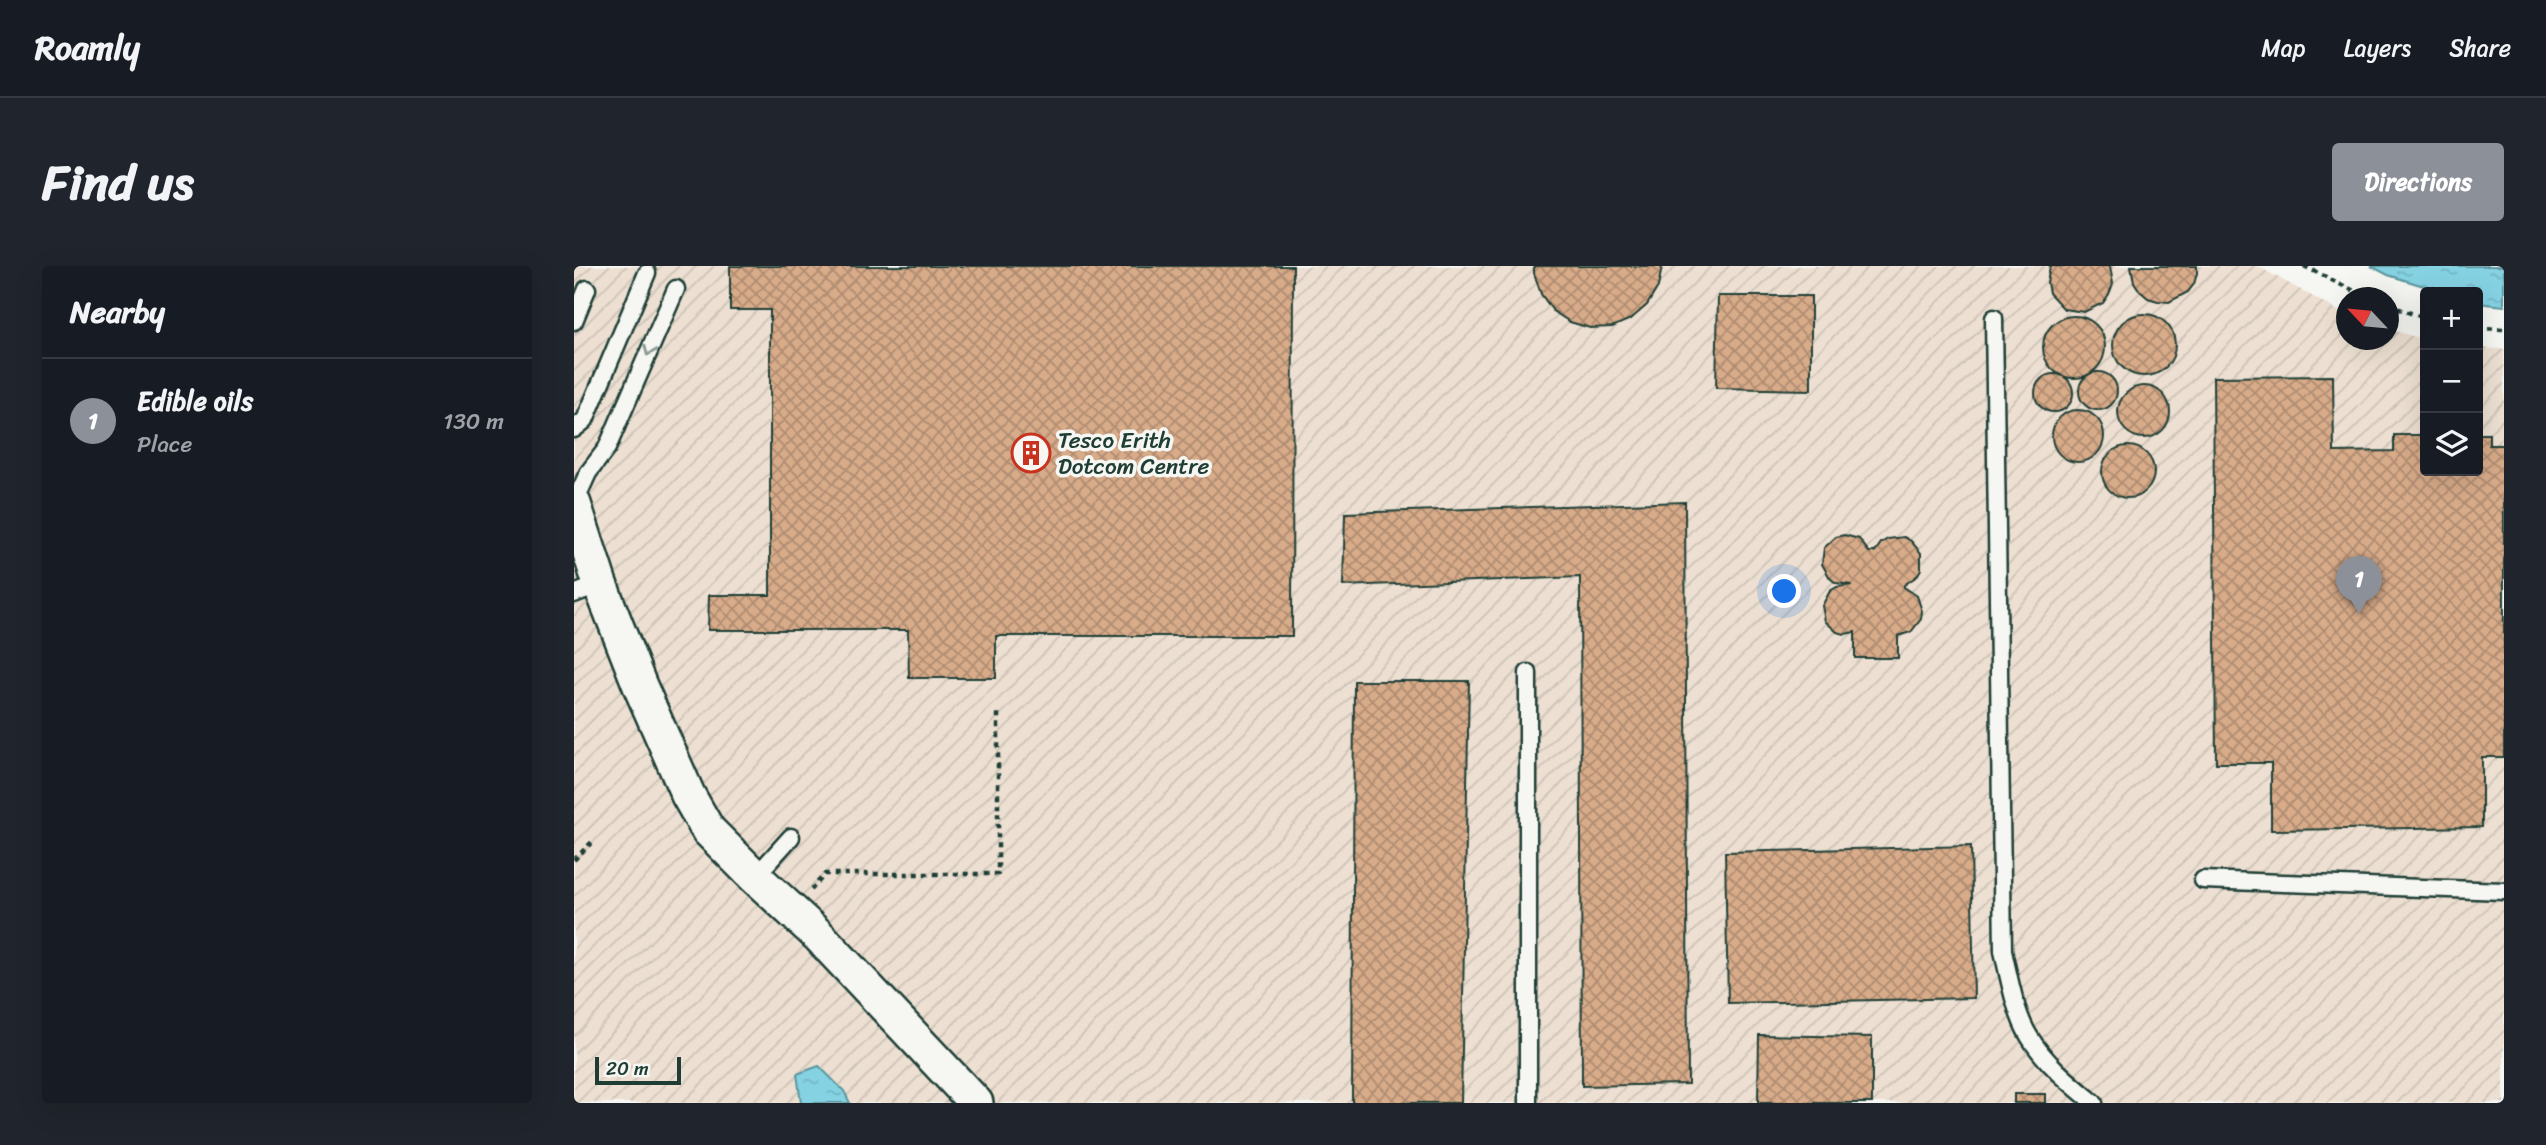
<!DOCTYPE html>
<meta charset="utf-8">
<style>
:root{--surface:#171b24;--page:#20242c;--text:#f1f3f6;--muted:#9ea1a6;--line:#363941;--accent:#8c9099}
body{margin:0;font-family:Sriracha,sans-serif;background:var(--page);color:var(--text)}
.controls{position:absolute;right:21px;top:21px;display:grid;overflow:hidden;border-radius:7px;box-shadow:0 7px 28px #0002}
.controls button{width:63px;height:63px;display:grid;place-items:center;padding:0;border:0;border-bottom:2px solid var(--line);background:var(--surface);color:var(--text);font:35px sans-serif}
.compass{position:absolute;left:1762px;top:21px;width:63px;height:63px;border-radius:50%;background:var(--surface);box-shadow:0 7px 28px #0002;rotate:296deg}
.scale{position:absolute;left:21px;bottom:18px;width:86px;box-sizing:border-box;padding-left:7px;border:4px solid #1f3d34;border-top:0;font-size:19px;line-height:24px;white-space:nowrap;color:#1f3d34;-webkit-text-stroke:5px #f6f6f2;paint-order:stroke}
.you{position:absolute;left:1211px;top:326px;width:24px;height:24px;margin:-18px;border:5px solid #fff;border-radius:50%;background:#1a73e8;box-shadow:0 0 0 10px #1a73e833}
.badge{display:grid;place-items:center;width:46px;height:46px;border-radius:50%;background:var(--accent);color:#fff;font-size:23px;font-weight:700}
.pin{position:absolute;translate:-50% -58px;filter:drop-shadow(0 2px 4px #0008)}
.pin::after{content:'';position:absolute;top:37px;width:24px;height:21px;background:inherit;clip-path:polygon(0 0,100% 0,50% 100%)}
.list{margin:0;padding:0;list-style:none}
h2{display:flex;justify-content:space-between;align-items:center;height:91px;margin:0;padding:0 28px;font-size:30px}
h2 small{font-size:23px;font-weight:400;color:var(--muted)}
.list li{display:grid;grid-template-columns:46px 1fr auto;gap:21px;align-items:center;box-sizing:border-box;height:126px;padding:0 28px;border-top:2px solid var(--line)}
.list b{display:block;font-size:26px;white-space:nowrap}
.list p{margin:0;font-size:23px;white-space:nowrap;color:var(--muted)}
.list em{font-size:23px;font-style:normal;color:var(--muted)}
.icon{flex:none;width:38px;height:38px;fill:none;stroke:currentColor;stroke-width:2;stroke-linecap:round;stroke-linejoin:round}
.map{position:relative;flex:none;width:1930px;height:837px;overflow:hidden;border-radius:7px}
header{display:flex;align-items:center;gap:42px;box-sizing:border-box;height:98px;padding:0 35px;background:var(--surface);border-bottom:2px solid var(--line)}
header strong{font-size:33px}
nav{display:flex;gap:38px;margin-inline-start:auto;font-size:24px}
.intro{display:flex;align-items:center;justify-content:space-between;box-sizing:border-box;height:168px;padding:0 42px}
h1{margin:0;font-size:49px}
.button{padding:18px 32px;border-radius:7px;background:var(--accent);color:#fff;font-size:24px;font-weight:700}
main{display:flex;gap:42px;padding:0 42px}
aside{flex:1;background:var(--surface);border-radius:7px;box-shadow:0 7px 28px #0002}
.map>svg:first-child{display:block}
.industrial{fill:url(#industrial-furrows)}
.water{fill:url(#water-ripples);stroke:#5c969d;stroke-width:2}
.building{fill:url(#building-cross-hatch);stroke:#1f3d34;stroke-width:2}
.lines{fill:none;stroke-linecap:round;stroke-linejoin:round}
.service-casing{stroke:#1f3d34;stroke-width:21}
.minor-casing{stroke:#1f3d34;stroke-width:38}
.path{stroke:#1f3d34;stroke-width:4.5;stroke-dasharray:5 5;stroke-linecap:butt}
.service{stroke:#f6f6f2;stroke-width:16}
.minor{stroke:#f6f6f2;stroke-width:33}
.oneway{stroke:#8a9a93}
.labels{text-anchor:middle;stroke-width:7;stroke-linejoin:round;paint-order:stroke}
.poi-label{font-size:23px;fill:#1f3d34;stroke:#f6f6f2;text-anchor:start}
</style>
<header>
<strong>Roamly</strong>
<nav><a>Map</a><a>Layers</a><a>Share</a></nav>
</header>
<div class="intro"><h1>Find us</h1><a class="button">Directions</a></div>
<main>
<aside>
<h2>Nearby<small></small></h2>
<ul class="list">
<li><span class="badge">1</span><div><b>Edible oils</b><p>Place</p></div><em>130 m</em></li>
</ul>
</aside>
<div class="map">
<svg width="1930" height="837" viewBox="0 0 1930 837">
<defs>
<pattern id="industrial-furrows" width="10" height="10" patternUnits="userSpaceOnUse" patternTransform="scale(1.75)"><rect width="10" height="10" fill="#ede0d2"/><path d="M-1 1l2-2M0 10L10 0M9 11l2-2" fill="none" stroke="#cbc1b5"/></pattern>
<pattern id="water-ripples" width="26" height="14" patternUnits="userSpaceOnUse" patternTransform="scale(1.75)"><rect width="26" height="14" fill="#85d2e3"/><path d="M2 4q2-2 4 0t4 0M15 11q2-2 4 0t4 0" fill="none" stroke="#72b5c3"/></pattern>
<pattern id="building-cross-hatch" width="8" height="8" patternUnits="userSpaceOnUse" patternTransform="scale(1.75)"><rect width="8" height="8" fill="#d8ab89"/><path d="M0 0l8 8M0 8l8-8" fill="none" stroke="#af8c71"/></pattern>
</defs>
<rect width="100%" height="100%" fill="#f6f6f2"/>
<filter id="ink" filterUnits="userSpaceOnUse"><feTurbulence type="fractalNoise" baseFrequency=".0143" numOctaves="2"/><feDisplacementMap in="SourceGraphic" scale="14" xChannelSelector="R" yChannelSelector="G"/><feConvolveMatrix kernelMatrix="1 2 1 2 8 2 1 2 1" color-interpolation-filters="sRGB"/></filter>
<g filter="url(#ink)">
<path class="industrial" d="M0,0H1683L1772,49V74H1814L1815,63L1851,74V205H1904V82L1930,83V837H0Z"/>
<path class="water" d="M1797,0H1930V40L1904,37V26H1869L1814,9Z
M245,800L270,825L276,837H227L223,808Z"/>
<path class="building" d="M156,0H719L718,370H422V412H335L334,364H134L135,329H196V44H156Z
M960,0H1088V1L1084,21L1073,39L1057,53L1038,61L1016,62L996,56L979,45L967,28L960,7Z
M1476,0H1536L1539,18L1535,28L1529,37L1510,46L1490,43L1475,27L1473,17Z
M1557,0H1623V7L1620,18L1614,26L1595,36L1584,35L1574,32L1566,25L1560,16Z
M1144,30H1237V124L1142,122Z
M1539 79a31 31 0 1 1 62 0a31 31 0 1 1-62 0Z
M1469 81a31 31 0 1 1 62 0a31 31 0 1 1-62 0Z
M1505 125a19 19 0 1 1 38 0a19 19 0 1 1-38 0Z
M1461 127a19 19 0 1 1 38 0a19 19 0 1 1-38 0Z
M1759,110L1760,186L1820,185V169H1851V205H1904V168H1915V179H1930V491H1908V561L1697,564V497H1642L1639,111Z
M1544 146a26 26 0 1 1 52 0a26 26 0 1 1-52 0Z
M1478 170a26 26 0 1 1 52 0a26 26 0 1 1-52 0Z
M1528 206a26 26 0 1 1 52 0a26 26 0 1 1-52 0Z
M1111,236L1114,818L1008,820L1006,311L769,320L771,247Z
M1270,269L1285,273L1295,286H1301L1307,277L1314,273L1330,271L1337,275L1347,287V303L1343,310L1330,319V321L1343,330L1348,345L1347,353L1337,366L1324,370V392H1281V366L1271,368L1263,366L1251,355L1248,340L1256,325L1263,321L1278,319L1262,317L1256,312L1248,298L1250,282L1262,271Z
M780,415H895L887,837H778Z
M1397,580L1400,732L1154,737L1151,586Z
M1185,769L1298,771V837H1184Z
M1440,828H1472V837H1440Z"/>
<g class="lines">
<defs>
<path id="service" d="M1420,52L1429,685C1435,711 1441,747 1455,770C1471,797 1496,817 1520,837
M0,55L13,23
M0,163L11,154L73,7
M0,238L14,207L33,182L102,23
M0,328L26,318
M954,407V837
M181,611L217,571
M1629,614L1930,625"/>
<path id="minor" d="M0,238L26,318L66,420L114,529L134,564L181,611L244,669L402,837"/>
</defs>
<use href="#service" class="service-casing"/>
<use href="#minor" class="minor-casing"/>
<path class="path" d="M1730,0L1794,32
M1814,39L1851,52
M1904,62L1930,63
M0,594L21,573
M237,624L251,608H424V443"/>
<use href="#service" class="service"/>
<use href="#minor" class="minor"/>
</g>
<defs><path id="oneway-chevron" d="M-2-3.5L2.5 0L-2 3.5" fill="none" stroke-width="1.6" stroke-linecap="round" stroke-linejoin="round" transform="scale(1.75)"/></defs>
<use class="oneway" href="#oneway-chevron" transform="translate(75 85) rotate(113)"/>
</g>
<defs>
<symbol id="building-ring" viewBox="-11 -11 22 22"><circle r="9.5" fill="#f6f6f2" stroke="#c8321e" stroke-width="1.5"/><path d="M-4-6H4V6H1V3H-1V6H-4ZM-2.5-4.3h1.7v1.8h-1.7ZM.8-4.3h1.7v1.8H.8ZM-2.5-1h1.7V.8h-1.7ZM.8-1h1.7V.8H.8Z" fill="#c8321e"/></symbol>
</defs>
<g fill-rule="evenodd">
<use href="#building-ring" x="435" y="165" width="44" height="44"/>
</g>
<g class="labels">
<g class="poi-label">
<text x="484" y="182">Tesco Erith<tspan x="484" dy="26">Dotcom Centre</tspan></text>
</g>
</g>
</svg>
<div class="controls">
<button>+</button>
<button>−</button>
<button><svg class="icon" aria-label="layers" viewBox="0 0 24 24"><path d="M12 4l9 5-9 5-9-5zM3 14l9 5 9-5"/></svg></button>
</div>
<svg class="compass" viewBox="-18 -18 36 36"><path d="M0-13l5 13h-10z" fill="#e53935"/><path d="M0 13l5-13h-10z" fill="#9ea1a6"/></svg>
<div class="scale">20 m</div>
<div class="you"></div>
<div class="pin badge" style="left:1785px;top:348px">1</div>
</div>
</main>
